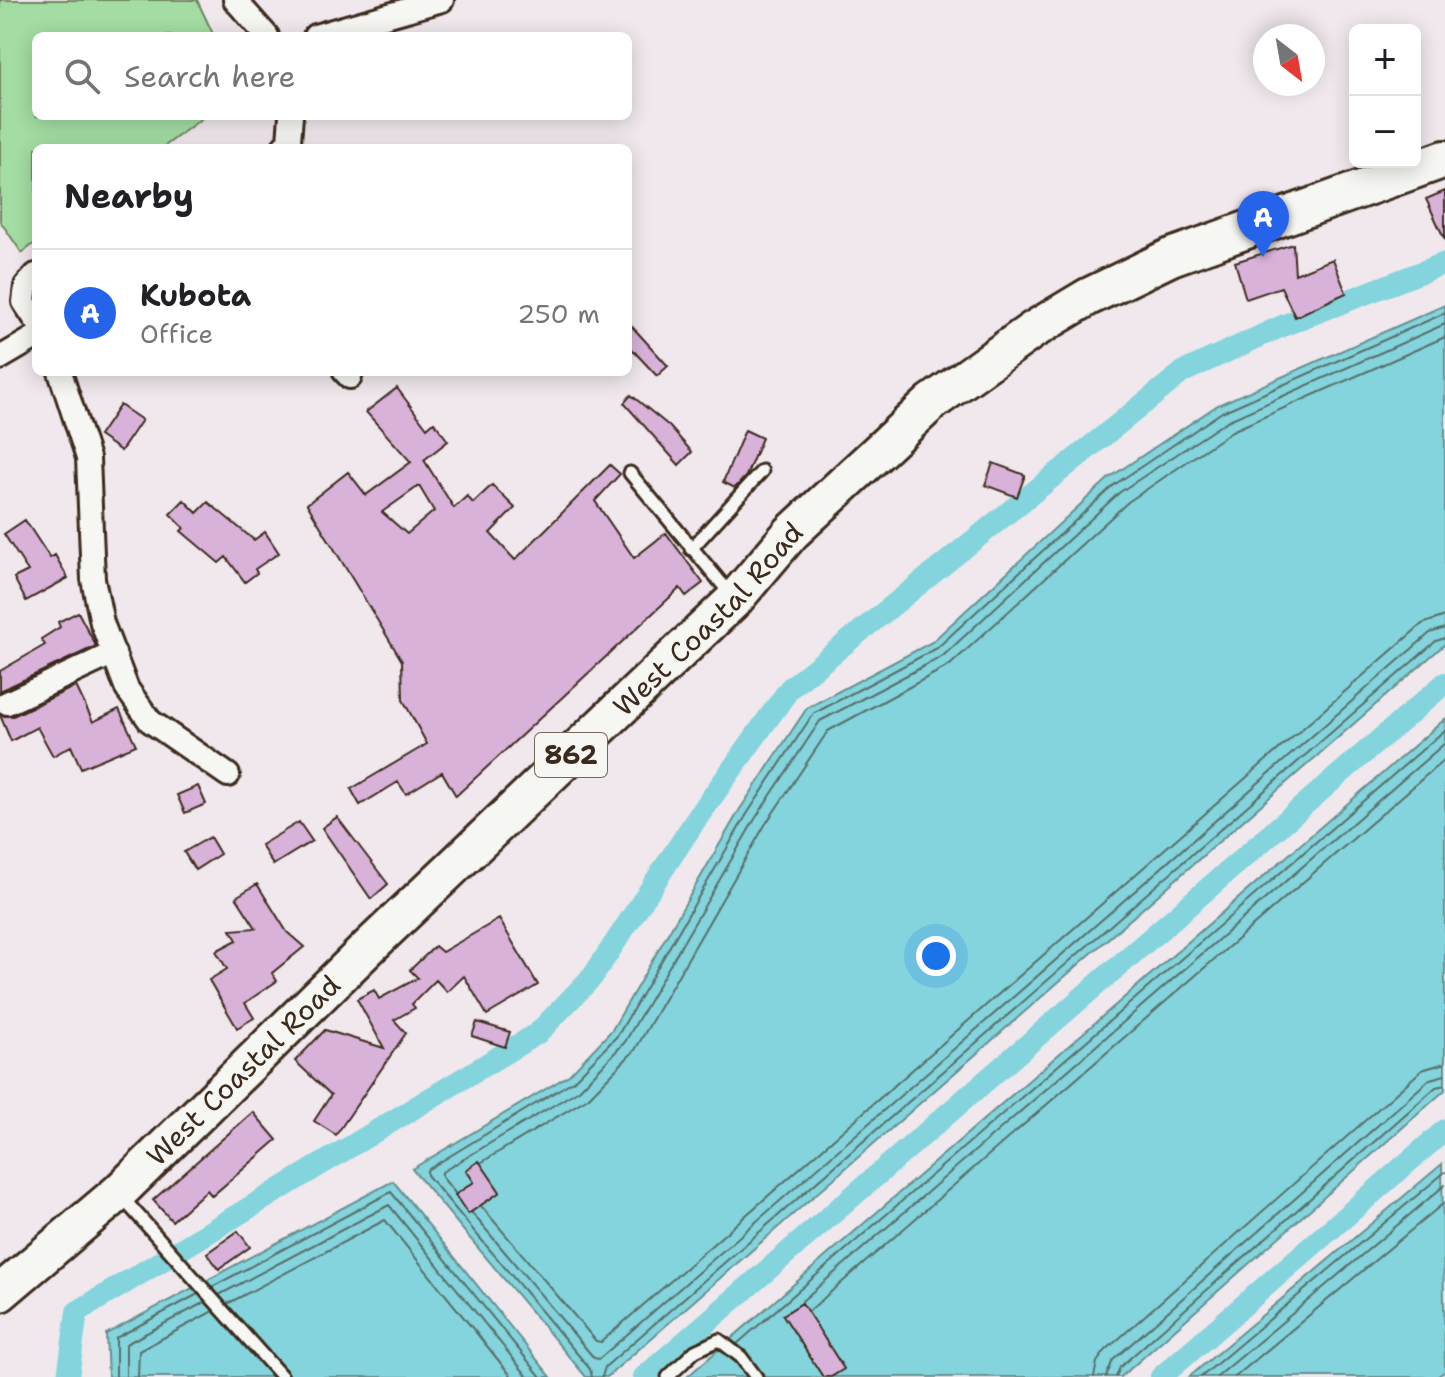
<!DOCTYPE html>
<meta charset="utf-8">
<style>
:root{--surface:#fff;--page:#f6f6f6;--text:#202124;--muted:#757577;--line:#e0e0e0;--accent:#2563eb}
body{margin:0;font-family:"Shantell Sans",sans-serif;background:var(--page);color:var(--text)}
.controls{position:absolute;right:24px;top:24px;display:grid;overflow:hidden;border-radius:12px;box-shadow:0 4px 20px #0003}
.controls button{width:72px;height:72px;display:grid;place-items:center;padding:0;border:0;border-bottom:2px solid var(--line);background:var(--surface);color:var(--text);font:40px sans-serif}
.compass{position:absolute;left:1253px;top:24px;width:72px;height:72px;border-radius:50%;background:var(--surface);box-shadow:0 4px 20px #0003;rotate:149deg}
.you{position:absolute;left:936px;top:956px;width:28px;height:28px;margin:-20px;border:6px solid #fff;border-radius:50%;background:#1a73e8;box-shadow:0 0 0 12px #1a73e833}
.badge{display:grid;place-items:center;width:52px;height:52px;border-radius:50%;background:var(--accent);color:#fff;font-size:26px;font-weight:700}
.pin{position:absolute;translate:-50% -66px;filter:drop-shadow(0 2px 4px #0008)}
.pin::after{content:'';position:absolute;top:42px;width:28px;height:24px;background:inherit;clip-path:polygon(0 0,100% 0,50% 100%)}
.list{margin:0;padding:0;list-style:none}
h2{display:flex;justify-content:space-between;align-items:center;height:104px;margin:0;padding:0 32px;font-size:34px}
h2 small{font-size:26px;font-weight:400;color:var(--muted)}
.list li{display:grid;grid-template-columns:52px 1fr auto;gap:24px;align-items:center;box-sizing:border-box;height:128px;padding:0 32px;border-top:2px solid var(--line)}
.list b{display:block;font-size:30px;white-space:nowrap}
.list p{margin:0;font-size:26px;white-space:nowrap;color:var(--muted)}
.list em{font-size:26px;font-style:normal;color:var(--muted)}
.icon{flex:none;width:44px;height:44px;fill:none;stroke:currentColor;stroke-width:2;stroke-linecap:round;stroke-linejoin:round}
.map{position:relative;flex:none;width:1445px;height:1377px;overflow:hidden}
.search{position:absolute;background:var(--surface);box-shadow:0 4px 20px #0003;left:32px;top:32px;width:600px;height:88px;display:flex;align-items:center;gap:20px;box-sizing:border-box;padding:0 28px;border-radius:12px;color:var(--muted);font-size:30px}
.panel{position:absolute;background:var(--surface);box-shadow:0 4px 20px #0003;left:32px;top:144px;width:600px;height:232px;border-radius:12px}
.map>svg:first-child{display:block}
.green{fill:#a3dda3;stroke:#6f8460;stroke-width:2}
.water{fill:#83d4dc;stroke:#669090;stroke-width:2}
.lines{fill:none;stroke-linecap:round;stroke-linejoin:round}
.shore{stroke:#586e6a;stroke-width:2}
.canal{stroke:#83d4dc;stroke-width:22}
.building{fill:#d9b2da;stroke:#3b2a1e;stroke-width:2;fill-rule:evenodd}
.lane-casing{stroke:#3b2a1e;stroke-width:17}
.street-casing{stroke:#3b2a1e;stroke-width:28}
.primary-casing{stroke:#3b2a1e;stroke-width:42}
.lane{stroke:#f6f6f2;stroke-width:11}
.street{stroke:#f6f6f2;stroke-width:22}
.primary{stroke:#f6f6f2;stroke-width:36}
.labels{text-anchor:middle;stroke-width:6;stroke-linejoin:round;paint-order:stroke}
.shield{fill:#f6f6f2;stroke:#73675e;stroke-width:2}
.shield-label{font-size:26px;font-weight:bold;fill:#3b2a1e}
.street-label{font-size:28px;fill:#3b2a1e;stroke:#f6f6f2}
</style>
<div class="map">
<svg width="1445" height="1377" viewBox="0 0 1445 1377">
<rect width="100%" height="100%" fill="#f0e8ed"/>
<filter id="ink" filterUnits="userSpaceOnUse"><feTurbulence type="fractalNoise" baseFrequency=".0125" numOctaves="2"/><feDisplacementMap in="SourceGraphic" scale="16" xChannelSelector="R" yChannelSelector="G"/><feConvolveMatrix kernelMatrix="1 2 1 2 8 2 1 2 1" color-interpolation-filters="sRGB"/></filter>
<g filter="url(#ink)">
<path class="green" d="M0,0H197L214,36H36V116H205L162,148H36V242L22,253L0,221Z"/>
<path class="water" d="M1445,305V644L607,1377H586L412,1169L569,1075L612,1030L740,809L807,708L932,642L1109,478L1218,405Z
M1445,719V1090L1121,1377H687Z
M1442,1164L1445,1371L1437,1377H1189Z
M393,1181L551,1377H108L106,1334Z"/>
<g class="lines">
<path class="shore" d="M482,1162L588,1098L635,1050L765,825L828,731L950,665L1128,502L1232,431L1445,337
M455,1193L442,1177V1172L579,1090L625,1042L755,819L820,721L943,656L1120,492L1227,421L1445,324
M482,1207L596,1341L601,1342L1422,624L1445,616
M472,1213L594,1358L599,1359L1430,633L1445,628
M212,1287L391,1192L541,1377
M219,1295L389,1205L528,1377
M802,1301L1445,743
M227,1304L385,1220L512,1377
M809,1311L1445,759
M737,1344L1445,730
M116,1377V1338L198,1294
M126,1377V1344L205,1302
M138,1377L139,1351L213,1311
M592,1377L590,1369L427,1175V1170L573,1081L618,1035L747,814L813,714L937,648L1114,485L1222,412L1445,313
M602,1377L605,1367L1436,641L1445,638
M1094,1377L1097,1362L1105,1351L1422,1070L1445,1063
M1106,1377L1113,1360L1430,1079L1445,1075
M1116,1377L1120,1367L1436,1087L1445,1085
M1201,1377L1445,1172
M1217,1377L1445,1185
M1235,1377L1445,1202"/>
<path class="canal" d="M68,1377L77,1312L538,1033L593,976L697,818L790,688L1183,372L1282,326L1445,263
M644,1377L1445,683
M1161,1377L1445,1130"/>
</g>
<path class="building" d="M1445,191V240L1426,199Z
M1293,244L1295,274L1333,259L1346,293L1295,317L1281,287L1246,299L1235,262Z
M628,322L668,366L657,376L628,345Z
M397,388L427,428L434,422L448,441L424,460L454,508L467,496L473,503L492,485L515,508L490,533L515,560L610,465L620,474L595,501L634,558L666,533L703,583L686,596L680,588L456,796L442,772L406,794L398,782L360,805L351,789L427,744L403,700L402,661L307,504L348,472L366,495L411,462L366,412ZM419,486L434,511L407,534L382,512Z
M631,395L669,426L692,452L679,465L624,403Z
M120,405L142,420L121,451L99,436Z
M745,430L762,438L746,476L735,488L723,482Z
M993,463L1025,475L1017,497L985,485Z
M184,500L197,513L208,502L254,540L265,532L279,553L255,569L257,573L245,582L226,557L219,563L181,531L184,528L170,514Z
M25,520L50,558L55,555L68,578L26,601L14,578L28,571L4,534Z
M78,612L96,646L0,691V671L45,645L41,639L60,627L58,622Z
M76,686L93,722L119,709L136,745L81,768L71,746L53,756L37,727L11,741L0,715L13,716Z
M198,786L206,804L185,813L177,795Z
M337,817L388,884L371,899L322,828Z
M299,822L312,841L273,865L261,845Z
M210,837L220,854L195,870L184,852Z
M257,884L287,932L304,947L272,973L277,981L245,1003L254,1018L237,1028L209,980L227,969L216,951L237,940L231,930L256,928L236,897Z
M499,919L538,985L487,1015L464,976L447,992L436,980L412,1004L415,1008L394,1020L406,1033L336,1135L314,1121L331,1095L295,1061L325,1030L384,1048L357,999L374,990L379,999L418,978L410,970L435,946L442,952Z
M477,1022L510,1032L505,1047L472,1036Z
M253,1112L277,1140L212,1196L207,1190L172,1221L153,1200Z
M479,1161L500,1192L468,1214L455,1195L474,1182L466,1170Z
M238,1231L250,1247L219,1269L207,1253Z
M802,1303L844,1369L831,1377H823L783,1315Z"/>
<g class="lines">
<defs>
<path id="lane" d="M630,473L732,596
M691,549L762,471
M120,1195L282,1377
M668,1377L695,1351L719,1340L741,1357L756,1377"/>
<path id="street" d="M235,0L267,36
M315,36L442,0
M283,148L289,141L291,116
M36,275L26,286L24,302L36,320
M0,358L36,337
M60,372L88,458L93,579L102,623L127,689L150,721L228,775
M345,372L350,377
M7,703L114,653"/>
<g id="primary">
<path id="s1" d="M0,1293L118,1193L371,945L735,599L791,533L932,402L1033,330L1088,297L1171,257L1445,159"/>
</g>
</defs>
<use href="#lane" class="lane-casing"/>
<use href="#street" class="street-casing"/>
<use href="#primary" class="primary-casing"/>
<use href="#lane" class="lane"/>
<use href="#street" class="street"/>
<use href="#primary" class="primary"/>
</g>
</g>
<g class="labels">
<rect class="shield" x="535" y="733" width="72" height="44" rx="6"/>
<g class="shield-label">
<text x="571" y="764">862</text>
</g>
<g class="street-label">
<text dy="10" stroke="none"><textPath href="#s1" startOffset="978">West Coastal Road</textPath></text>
<text dy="10" stroke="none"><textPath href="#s1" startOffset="330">West Coastal Road</textPath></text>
</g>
</g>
</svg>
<div class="controls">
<button>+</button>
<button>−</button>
</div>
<svg class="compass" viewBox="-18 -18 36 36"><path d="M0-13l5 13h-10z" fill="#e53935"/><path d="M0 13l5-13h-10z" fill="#757577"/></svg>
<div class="you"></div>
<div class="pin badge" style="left:1263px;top:257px">A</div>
<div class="search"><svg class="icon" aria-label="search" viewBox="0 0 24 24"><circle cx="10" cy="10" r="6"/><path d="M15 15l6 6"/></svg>Search here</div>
<section class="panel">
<h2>Nearby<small></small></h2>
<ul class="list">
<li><span class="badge">A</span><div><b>Kubota</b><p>Office</p></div><em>250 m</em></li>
</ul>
</section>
</div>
